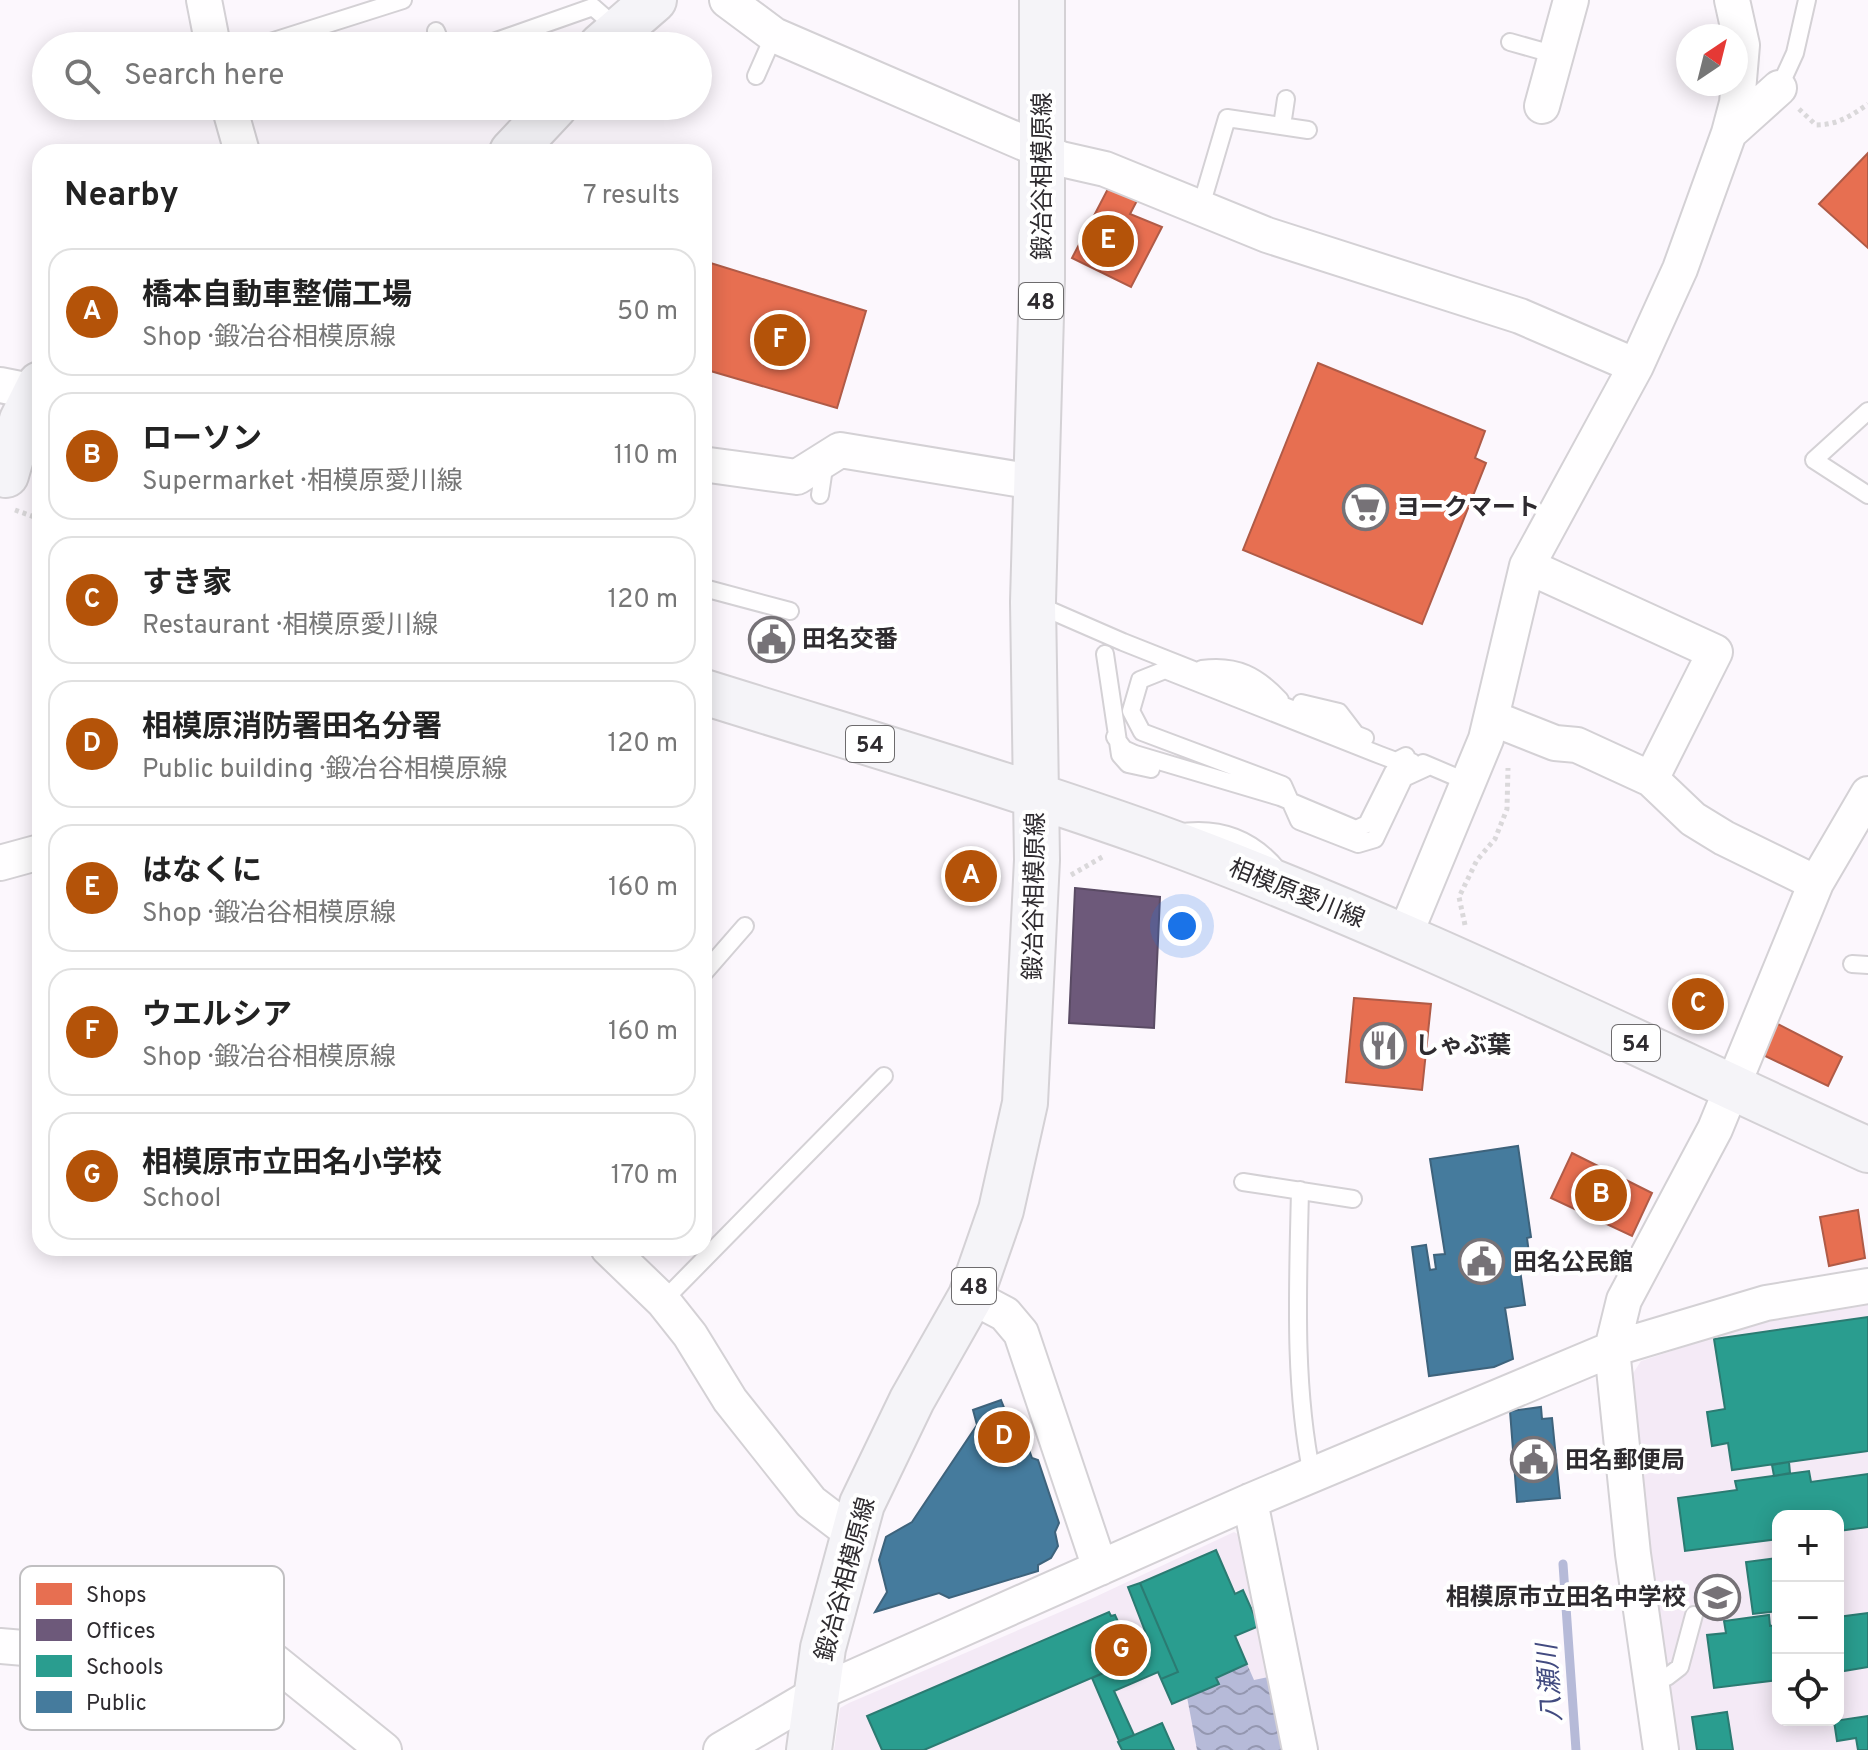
<!DOCTYPE html>
<meta charset="utf-8">
<style>
:root{--surface:#fff;--page:#f6f6f6;--text:#222;--muted:#767676;--line:#e0e0e0;--accent:#b45309}
body{margin:0;font-family:Overpass,"Noto Sans JP",sans-serif;background:var(--page);color:var(--text)}
.controls{position:absolute;right:24px;bottom:24px;display:grid;overflow:hidden;border-radius:16px;box-shadow:0 4px 20px #0003}
.controls button{width:72px;height:72px;display:grid;place-items:center;padding:0;border:0;border-bottom:2px solid var(--line);background:var(--surface);color:var(--text);font:40px sans-serif}
.compass{position:absolute;left:1676px;top:24px;width:72px;height:72px;border-radius:50%;background:var(--surface);box-shadow:0 4px 20px #0003;rotate:35deg}
.you{position:absolute;left:1182px;top:926px;width:28px;height:28px;margin:-20px;border:6px solid #fff;border-radius:50%;background:#1a73e8;box-shadow:0 0 0 12px #1a73e833}
.badge{display:grid;place-items:center;width:52px;height:52px;border-radius:50%;background:var(--accent);color:#fff;font-size:26px;font-weight:700}
.pin{position:absolute;translate:-50% -50%;border:4px solid #fff;box-shadow:0 2px 8px #0006}
.list{margin:0;padding:0;list-style:none}
h2{display:flex;justify-content:space-between;align-items:center;height:104px;margin:0;padding:0 32px;font-size:34px}
h2 small{font-size:26px;font-weight:400;color:var(--muted)}
.list li{display:grid;grid-template-columns:52px 1fr auto;gap:24px;align-items:center;box-sizing:border-box;height:128px;margin:0 16px 16px;padding:0 16px;border:2px solid var(--line);border-radius:24px}
.list b{display:block;font-size:30px;white-space:nowrap}
.list p{margin:0;font-size:26px;white-space:nowrap;color:var(--muted)}
.list em{font-size:26px;font-style:normal;color:var(--muted)}
.icon{flex:none;width:44px;height:44px;fill:none;stroke:currentColor;stroke-width:2;stroke-linecap:round;stroke-linejoin:round}
.map{position:relative;flex:none;width:1868px;height:1750px;overflow:hidden}
.search{position:absolute;background:var(--surface);box-shadow:0 4px 20px #0003;left:32px;top:32px;width:680px;height:88px;display:flex;align-items:center;gap:20px;box-sizing:border-box;padding:0 28px;border-radius:44px;color:var(--muted);font-size:30px}
.panel{position:absolute;background:var(--surface);box-shadow:0 4px 20px #0003;left:32px;top:144px;width:680px;height:1112px;border-radius:24px}
.map>svg:first-child{display:block}
.built{fill:#f4eaf6;fill-rule:evenodd}
.water{fill:url(#water-waves)}
.shops{fill:#e76f51;stroke:#b05b47;stroke-width:2}
.offices{fill:#6d597a;stroke:#5a4b64;stroke-width:2}
.schools{fill:#2a9d8f;stroke:#2b7b72;stroke-width:2}
.public{fill:#457b9d;stroke:#3e637c;stroke-width:2}
.lines{fill:none;stroke-linecap:round;stroke-linejoin:round}
.stream{stroke:#b6bad8;stroke-width:9}
.service-casing{stroke:#d4d1d5;stroke-width:20}
.minor-casing{stroke:#d4d1d5;stroke-width:38}
.primary-casing{stroke:#d4d1d5;stroke-width:48}
.path{stroke:#dad8da;stroke-width:5;stroke-dasharray:4 4;stroke-linecap:butt}
.service{stroke:#fffeff;stroke-width:16}
.minor{stroke:#fffeff;stroke-width:34}
.primary{stroke:#f5f4f8;stroke-width:44}
.labels{text-anchor:middle;stroke-width:8;stroke-linejoin:round;paint-order:stroke}
.shield{fill:#fff;stroke:#6d6b6d;stroke-width:2}
.shield-label{font-size:22px;font-weight:bold;fill:#2e2b2f}
.street-label{font-size:24px;fill:#2e2b2f;stroke:#fff}
.poi-label{font-size:24px;font-weight:bold;fill:#2e2b2f;stroke:#fff;text-anchor:start}
.water-label{font-size:26px;font-style:italic;fill:#424b80;stroke:#fff}
.key{fill:#fff;stroke:#c0bfc1;stroke-width:2}
.key-label{font-size:22px;fill:#2e2b2f}
</style>
<div class="map">
<svg width="1868" height="1750" viewBox="0 0 1868 1750">
<defs>
<pattern id="water-waves" width="16" height="10" patternUnits="userSpaceOnUse" patternTransform="scale(2)"><rect width="16" height="10" fill="#b6bad8"/><path d="M0 5q4-4 8 0t8 0" fill="none" stroke="#9497b0"/></pattern>
</defs>
<rect width="100%" height="100%" fill="#fcf7fd"/>
<path class="built" d="M1868,1303V1750H1677L1643,1505L1630,1378L1641,1361L1779,1316ZM1778,1516H1838V1720H1778Z
M1234,1532L1246,1539L1290,1750H834L840,1708L849,1703L1095,1597Z"/>
<path class="water" d="M1247,1664L1254,1680L1273,1676L1288,1750H1197L1187,1697L1219,1684L1216,1678Z"/>
<path class="shops" d="M1868,153V248L1819,204Z
M1112,181L1141,193L1130,214L1162,227L1131,287L1072,258Z
M704,261L866,311L837,408L707,370L704,379Z
M1318,363L1485,431L1475,458L1486,463L1422,624L1243,550Z
M1354,998L1431,1004L1422,1090L1346,1082Z
M1774,1022L1842,1057L1828,1086L1761,1054Z
M1572,1153L1652,1193L1632,1236L1551,1198Z
M1858,1210L1865,1258L1829,1266L1820,1217Z"/>
<path class="offices" d="M1075,888L1160,897L1154,1028L1069,1023Z"/>
<path class="schools" d="M1868,1317V1451L1732,1470L1728,1443L1712,1446L1707,1412L1725,1409L1714,1339Z
M1789,1462L1790,1473L1774,1476L1772,1465Z
M1809,1471L1811,1482L1868,1474V1527L1838,1531V1516H1778V1539L1685,1551L1678,1498L1737,1490L1735,1481Z
M1216,1550L1235,1594L1243,1590L1259,1626L1235,1636L1247,1664L1216,1678L1219,1684L1172,1704L1161,1679L1178,1672L1140,1583Z
M1778,1558V1611L1753,1614L1746,1562Z
M1140,1583L1178,1672L1161,1679L1158,1672L1114,1691L1134,1735L1119,1741L1092,1678L1131,1661L1150,1644L1128,1587Z
M1109,1612L1111,1616L1115,1615L1133,1655L1129,1656L1131,1661L924,1750H882L867,1716Z
M1868,1613V1667L1838,1672V1617Z
M1769,1615L1770,1626L1778,1625V1680L1714,1688L1707,1635L1726,1633L1724,1621Z
M1727,1712L1733,1750H1697L1692,1717Z
M1868,1716V1750H1858L1856,1738L1837,1741L1834,1721Z
M1162,1723L1174,1750H1122L1118,1742Z"/>
<path class="public" d="M762,623L788,630L781,654L755,647Z
M1518,1146L1531,1237L1527,1238L1531,1269L1520,1270L1525,1305L1505,1308L1513,1359L1494,1367L1429,1376L1412,1247L1426,1245L1430,1270L1436,1269L1434,1255L1445,1254L1430,1159Z
M1001,1400L1007,1415L1015,1412L1032,1458L1038,1460L1059,1523L1055,1532L1058,1546L1051,1558L1038,1565V1571L949,1598L939,1593L875,1612L887,1592L879,1560L886,1537L912,1522L977,1425L973,1410Z
M1541,1407L1542,1419L1552,1418L1560,1498L1517,1502L1510,1411Z"/>
<g class="lines">
<path class="stream" d="M1563,1564L1576,1750"/>
<defs>
<path id="service" d="M436,31L442,46
M1510,42L1556,55
M258,46L403,0
M482,46L593,7L617,28
M756,76L774,35
M1779,88L1795,53L1807,0
M1282,126L1286,99
M1201,206L1227,118L1308,130
M1868,411L1814,460L1868,495
M820,495L825,461
M704,588L790,611
M1038,605L1123,642L1365,738
M1105,654L1120,755L1128,764L1151,769
M1202,669C1236,664 1258,676 1280,700
M1301,703L1339,712L1355,733
M1115,737L1124,749L1135,754L1280,797L1356,829L1367,824L1393,772L1412,762
M1406,756L1396,761L1380,755L1165,670L1140,680L1131,711L1142,732L1283,785L1299,821L1358,844L1375,839L1404,778L1430,766
M1423,763L1470,783
M1176,833C1217,826 1251,837 1278,870
M1852,964L1868,965
M704,973L745,926
M1243,1182L1353,1199
M1300,1190C1298,1284 1293,1383 1312,1475
M663,1301L884,1076
M1667,1677L1680,1667L1694,1615"/>
<path id="minor" d="M204,0L213,46
M727,0L774,35L1061,159L1105,169L1267,235L1520,316L1636,366
M229,106L242,152
M1542,106L1571,0
M1729,133L1779,88
M0,385L35,392
M709,465L797,477L840,450L1034,482
M1527,566L1715,652L1651,779L1693,819L1724,838L1816,883
M1492,718L1555,743L1577,745L1651,779
M0,863L40,852
M1404,937L1486,739L1527,566L1636,366L1680,269L1729,133L1737,103L1742,45L1732,0
M608,1248L663,1301L690,1335L730,1400L811,1502L853,1534
M971,1296L1005,1314L1021,1333L1100,1568
M1250,1501L1300,1750
M0,1646L129,1657L248,1653L275,1662L384,1750
M721,1750L818,1693L1250,1501L1612,1349L1766,1303L1868,1286
M1661,1750L1633,1554L1612,1349L1624,1300L1715,1129L1816,883L1868,794"/>
<path id="primary" d="M601,46L654,0
M512,152L555,106
M6,475L22,420L40,384
M704,692C854,739 1006,783 1154,836C1398,925 1632,1042 1868,1150
M809,1750L823,1648L862,1504L912,1400L971,1296L1001,1210L1025,1103L1037,860L1033,602L1042,279V0"/>
</defs>
<use href="#service" class="service-casing"/>
<use href="#minor" class="minor-casing"/>
<use href="#primary" class="primary-casing"/>
<path class="path" d="M1799,109L1816,125C1837,125 1851,116 1868,104
M15,510L40,519
M1071,875L1104,856
M1465,925L1459,897L1477,860L1495,839L1507,809L1508,768"/>
<use href="#service" class="service"/>
<use href="#minor" class="minor"/>
<use href="#primary" class="primary"/>
</g>
<defs>
<symbol id="supermarket-ring" viewBox="-11 -11 22 22"><circle r="9.5" fill="#fff" stroke="#767277" stroke-width="1.5"/><path d="M-6-5.5h2.5l.6 2H6L4.5 2H-2.5L-4.4-4H-6ZM-1.5 3.2a1.3 1.3 0 1 0 .1 0ZM3 3.2a1.3 1.3 0 1 0 .1 0Z" fill="#767277"/></symbol>
<symbol id="civic-ring" viewBox="-11 -11 22 22"><circle r="9.5" fill="#fff" stroke="#767277" stroke-width="1.5"/><path d="M-.6-6.5H3V-4.5H.6V-3L4-1V1h2V6H-6V1h2V-1L-.6-3ZM-1.2 2.5V6h2.4V2.5Z" fill="#767277"/></symbol>
<symbol id="restaurant-ring" viewBox="-11 -11 22 22"><circle r="9.5" fill="#fff" stroke="#767277" stroke-width="1.5"/><path d="M-5-6h1v4h1v-4h1v4h1v-4h1v5L-1.5 .5V6h-2V.5L-5-1ZM5-6V6H3V1.5H1.5Q1.5-4 5-6Z" fill="#767277"/></symbol>
<symbol id="school-ring" viewBox="-11 -11 22 22"><circle r="9.5" fill="#fff" stroke="#767277" stroke-width="1.5"/><path d="M0-5L7-2L0 1L-7-2ZM-4 1L0 2.5L4 1V4Q0 6-4 4Z" fill="#767277"/></symbol>
</defs>
<g fill-rule="evenodd">
<use href="#supermarket-ring" x="1340" y="482" width="51" height="51"/>
<use href="#civic-ring" x="746" y="614" width="51" height="51"/>
<use href="#restaurant-ring" x="1358" y="1020" width="51" height="51"/>
<use href="#civic-ring" x="1456" y="1236" width="51" height="51"/>
<use href="#civic-ring" x="1508" y="1434" width="51" height="51"/>
<use href="#school-ring" x="1692" y="1572" width="51" height="51"/>
</g>
<g class="labels">
<g class="shield">
<rect x="1019" y="283" width="44" height="36" rx="6"/>
<rect x="846" y="726" width="48" height="36" rx="6"/>
<rect x="1612" y="1025" width="48" height="36" rx="6"/>
<rect x="952" y="1268" width="44" height="36" rx="6"/>
</g>
<g class="shield-label">
<text x="1041" y="309">48</text>
<text x="870" y="752">54</text>
<text x="1636" y="1051">54</text>
<text x="974" y="1294">48</text>
</g>
<g class="street-label">
<text transform="translate(1042 176) rotate(-90)" y="8">鍛冶谷相模原線</text>
<text transform="translate(1297 893) rotate(22)" y="8">相模原愛川線</text>
<text transform="translate(1034 896) rotate(-89)" y="8">鍛冶谷相模原線</text>
<text transform="translate(845 1579) rotate(-75)" y="8">鍛冶谷相模原線</text>
</g>
<g class="poi-label">
<text x="1396" y="515">ヨークマート</text>
<text x="802" y="647">田名交番</text>
<text x="1415" y="1053">しゃぶ葉</text>
<text x="1513" y="1270">田名公民館</text>
<text x="1565" y="1468">田名郵便局</text>
<text x="1686" y="1605" text-anchor="end">相模原市立田名中学校</text>
</g>
<g class="water-label">
<text transform="translate(1549 1683) rotate(-94)" y="9">八瀬川</text>
</g>
</g>
<rect x="20" y="1566" width="264" height="164" rx="12" class="key"/>
<rect x="36" y="1583" width="36" height="22" fill="#e76f51"/>
<rect x="36" y="1619" width="36" height="22" fill="#6d597a"/>
<rect x="36" y="1655" width="36" height="22" fill="#2a9d8f"/>
<rect x="36" y="1691" width="36" height="22" fill="#457b9d"/>
<g class="key-label">
<text x="86" y="1602">Shops</text>
<text x="86" y="1638">Offices</text>
<text x="86" y="1674">Schools</text>
<text x="86" y="1710">Public</text>
</g>
</svg>
<div class="controls">
<button>+</button>
<button>−</button>
<button><svg class="icon" aria-label="locate" viewBox="0 0 24 24"><circle cx="12" cy="12" r="6"/><path d="M12 2v4M12 18v4M2 12h4M18 12h4"/></svg></button>
</div>
<svg class="compass" viewBox="-18 -18 36 36"><path d="M0-13l5 13h-10z" fill="#e53935"/><path d="M0 13l5-13h-10z" fill="#767676"/></svg>
<div class="you"></div>
<div class="pin badge" style="left:971px;top:876px">A</div>
<div class="pin badge" style="left:1601px;top:1195px">B</div>
<div class="pin badge" style="left:1698px;top:1004px">C</div>
<div class="pin badge" style="left:1004px;top:1437px">D</div>
<div class="pin badge" style="left:1108px;top:241px">E</div>
<div class="pin badge" style="left:780px;top:340px">F</div>
<div class="pin badge" style="left:1121px;top:1650px">G</div>
<div class="search"><svg class="icon" aria-label="search" viewBox="0 0 24 24"><circle cx="10" cy="10" r="6"/><path d="M15 15l6 6"/></svg>Search here</div>
<section class="panel">
<h2>Nearby<small>7 results</small></h2>
<ul class="list">
<li><span class="badge">A</span><div><b>橋本自動車整備工場</b><p>Shop · 鍛冶谷相模原線</p></div><em>50 m</em></li>
<li><span class="badge">B</span><div><b>ローソン</b><p>Supermarket · 相模原愛川線</p></div><em>110 m</em></li>
<li><span class="badge">C</span><div><b>すき家</b><p>Restaurant · 相模原愛川線</p></div><em>120 m</em></li>
<li><span class="badge">D</span><div><b>相模原消防署田名分署</b><p>Public building · 鍛冶谷相模原線</p></div><em>120 m</em></li>
<li><span class="badge">E</span><div><b>はなくに</b><p>Shop · 鍛冶谷相模原線</p></div><em>160 m</em></li>
<li><span class="badge">F</span><div><b>ウエルシア</b><p>Shop · 鍛冶谷相模原線</p></div><em>160 m</em></li>
<li><span class="badge">G</span><div><b>相模原市立田名小学校</b><p>School</p></div><em>170 m</em></li>
</ul>
</section>
</div>
